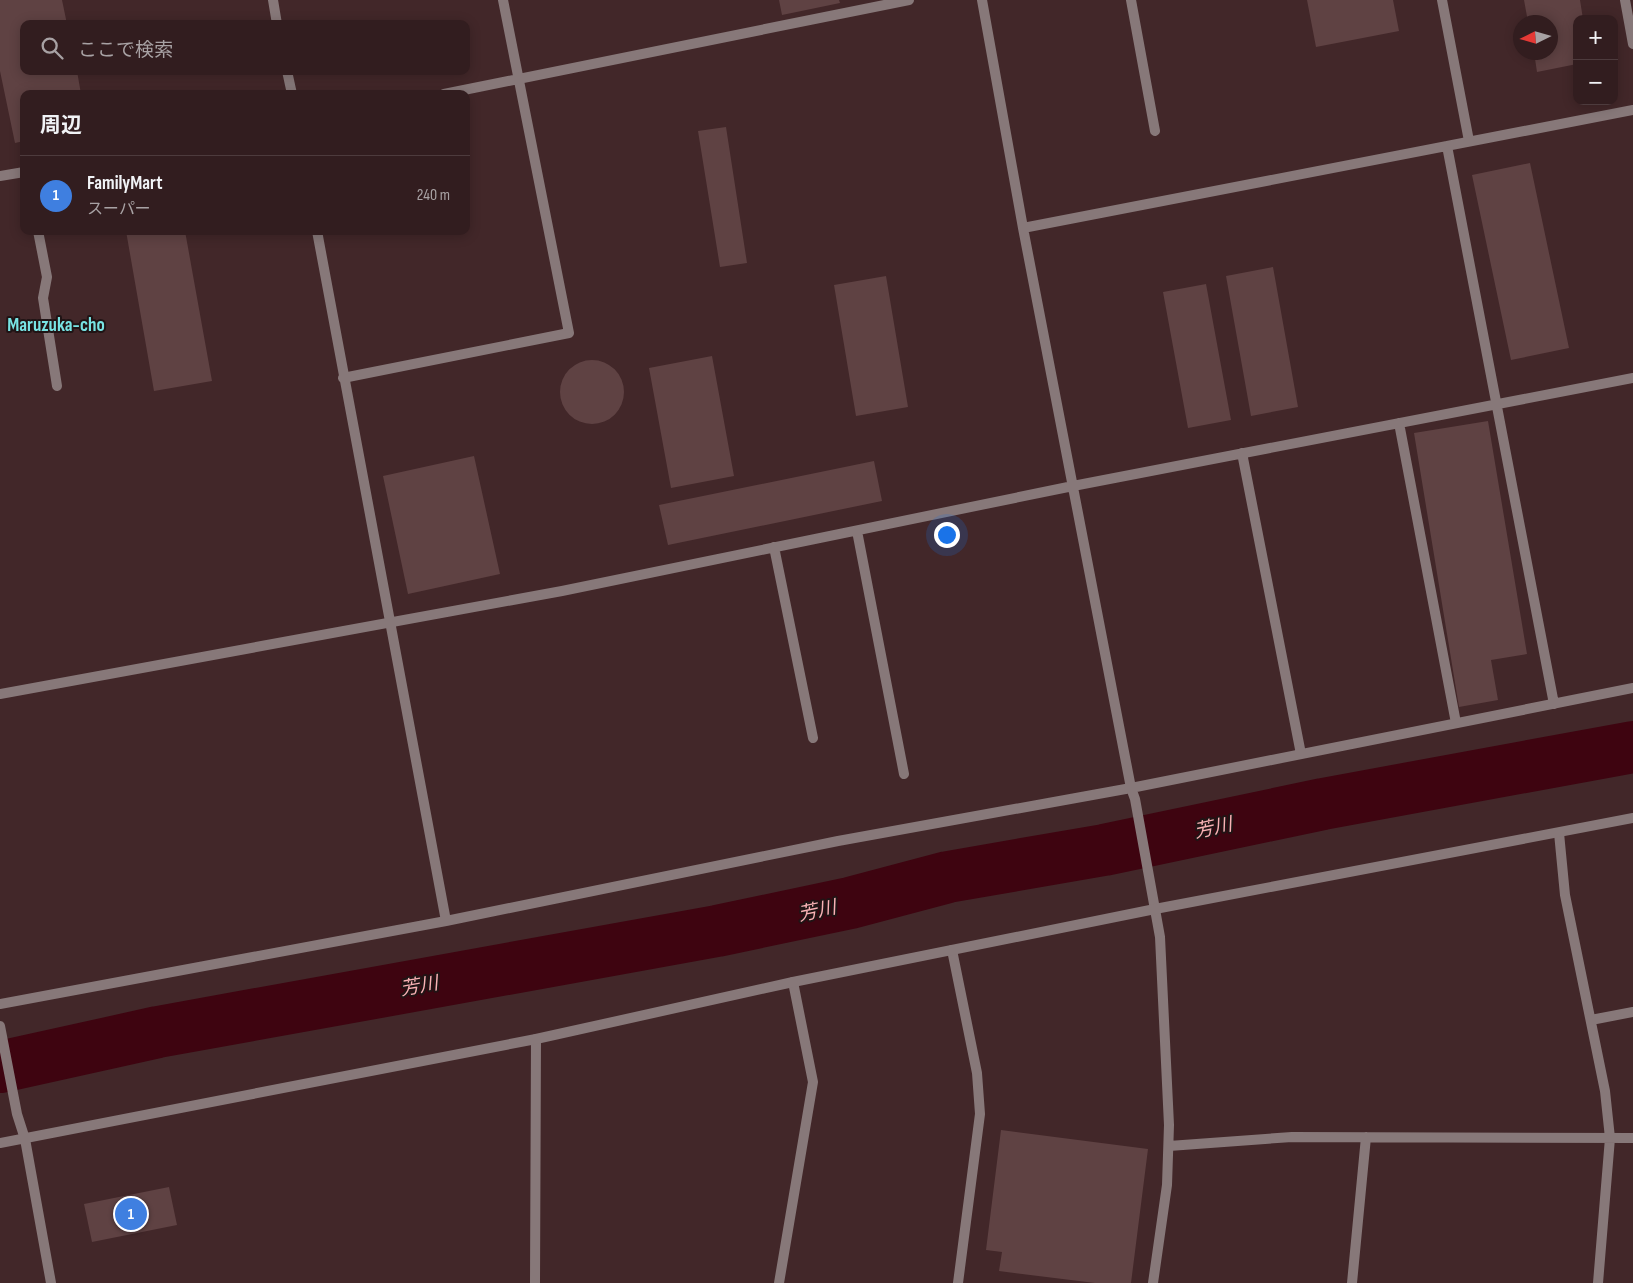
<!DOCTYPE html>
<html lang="ja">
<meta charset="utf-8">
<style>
:root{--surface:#321d1f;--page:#3d2a2c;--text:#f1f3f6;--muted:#a8a2a4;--line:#4d3b3d;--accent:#52cdcd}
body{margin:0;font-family:"Sofia Sans Condensed","Noto Sans JP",sans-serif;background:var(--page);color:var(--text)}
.controls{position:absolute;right:15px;top:15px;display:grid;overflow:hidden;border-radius:10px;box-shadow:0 2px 12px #0003}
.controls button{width:45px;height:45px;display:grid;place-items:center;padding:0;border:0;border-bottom:1px solid var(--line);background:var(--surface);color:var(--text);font:25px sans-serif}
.compass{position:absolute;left:1513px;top:15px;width:45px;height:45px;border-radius:50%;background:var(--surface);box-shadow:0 2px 12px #0003;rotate:265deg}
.you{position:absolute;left:946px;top:534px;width:18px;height:18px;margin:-12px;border:4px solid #fff;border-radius:50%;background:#1a73e8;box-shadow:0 0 0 8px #1a73e833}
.badge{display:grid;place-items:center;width:32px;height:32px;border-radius:50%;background:var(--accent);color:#fff;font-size:16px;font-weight:700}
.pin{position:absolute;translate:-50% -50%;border:2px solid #fff;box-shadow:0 1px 5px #0006}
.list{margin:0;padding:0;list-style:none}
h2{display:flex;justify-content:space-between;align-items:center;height:65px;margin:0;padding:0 20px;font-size:21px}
h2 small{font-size:16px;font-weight:400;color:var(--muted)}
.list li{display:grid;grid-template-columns:32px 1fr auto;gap:15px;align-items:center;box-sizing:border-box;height:80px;padding:0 20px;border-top:1px solid var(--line)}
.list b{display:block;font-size:19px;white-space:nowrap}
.list p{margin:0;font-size:16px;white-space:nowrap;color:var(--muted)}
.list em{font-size:16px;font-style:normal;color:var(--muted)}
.icon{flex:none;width:28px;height:28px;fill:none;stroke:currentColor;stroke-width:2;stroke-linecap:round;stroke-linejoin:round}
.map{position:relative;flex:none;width:1633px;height:1283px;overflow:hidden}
.search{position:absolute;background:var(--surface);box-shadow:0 2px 12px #0003;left:20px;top:20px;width:450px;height:55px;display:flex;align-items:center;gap:12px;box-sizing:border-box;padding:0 18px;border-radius:10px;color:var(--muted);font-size:19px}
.panel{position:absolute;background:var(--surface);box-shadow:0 2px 12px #0003;left:20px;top:90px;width:450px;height:145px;border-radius:10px}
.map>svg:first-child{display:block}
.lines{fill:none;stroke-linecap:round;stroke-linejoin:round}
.river{stroke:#3e0410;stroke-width:52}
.building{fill:#5f4243}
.minor{stroke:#877879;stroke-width:10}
.tertiary{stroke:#877879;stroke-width:10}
.labels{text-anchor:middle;stroke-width:4;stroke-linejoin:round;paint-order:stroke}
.neighbourhood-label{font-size:19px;font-weight:bold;fill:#78e4e4;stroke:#201415}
.water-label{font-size:19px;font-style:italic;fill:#f9b2b5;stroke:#201415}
</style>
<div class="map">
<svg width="1633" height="1283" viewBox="0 0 1633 1283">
<rect width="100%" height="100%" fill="#422729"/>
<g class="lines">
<path class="river" d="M0,1067L158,1032L717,931L850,903L948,877L1104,850L1323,804L1633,747"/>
</g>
<path class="building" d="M0,0H62L67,24H24V71H77L81,94H24V141L15,143L0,71Z
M779,0H839L840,3L782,15Z
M1307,0H1393L1399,31L1316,47Z
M1524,0H1580L1583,19H1577V64L1537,72L1534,52H1550V22H1528Z
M726,127L747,263L720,267L698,131Z
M1530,163L1569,348L1511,360L1472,175Z
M126,231H185L212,381L154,391Z
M1273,267L1298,407L1251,416L1226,276Z
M886,276L908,407L856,416L834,285Z
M1206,284L1231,420L1188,428L1163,292Z
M712,356L734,476L671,488L649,368Z
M560 392a32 32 0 1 1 64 0a32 32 0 1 1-64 0Z
M1488,421L1527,654L1491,660L1498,700L1459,707L1414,433Z
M474,456L500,574L408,594L383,476Z
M874,461L882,501L668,545L659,505Z
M1001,1130L1148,1149L1131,1283H1095L999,1271L1002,1252L986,1250Z
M169,1187L177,1225L92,1242L84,1204Z"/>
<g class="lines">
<path class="minor" d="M273,0L277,24
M982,0L1023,228L1131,788L1135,799L1160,937L1169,1125L1167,1185L1153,1283
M1131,0L1155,131
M1442,0L1469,141
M1625,0L1633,44
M287,71L292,94
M444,94L909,0
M1447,146L1554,704
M0,176L24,172
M1023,228L1633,110
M38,231L47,277L43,298L57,386
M317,231L446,921
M343,378L569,333L503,0
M1399,423L1456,723
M1242,453L1301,754
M857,531L904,774
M774,547L813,738
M0,694L562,591L1073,486L1633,378
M1559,833L1565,895L1605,1091L1610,1138L1598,1283
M952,950L977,1073L980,1114L958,1283
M0,1004L446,921L838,841L1131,788L1633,688
M1591,1020L1633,1012
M1169,1146L1292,1137L1633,1138
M535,1283L536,1039
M779,1283L813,1082L793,982
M1352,1283L1366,1137"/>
<path class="tertiary" d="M0,1026L17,1114L25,1139L51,1283
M0,1143L536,1039L793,982L1155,909L1633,818"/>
</g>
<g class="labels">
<g class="neighbourhood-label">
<text x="56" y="331">Maruzuka-cho</text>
</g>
<g class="water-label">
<text transform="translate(1213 827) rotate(-12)" y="7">芳川</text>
<text transform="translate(817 910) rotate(-12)" y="7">芳川</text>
<text transform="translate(419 985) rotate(-10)" y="7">芳川</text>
</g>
</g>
</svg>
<div class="controls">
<button>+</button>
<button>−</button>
</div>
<svg class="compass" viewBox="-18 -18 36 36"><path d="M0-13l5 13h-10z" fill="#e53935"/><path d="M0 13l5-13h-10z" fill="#a8a2a4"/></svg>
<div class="you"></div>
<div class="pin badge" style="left:131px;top:1214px;background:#3f7fe0">1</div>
<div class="search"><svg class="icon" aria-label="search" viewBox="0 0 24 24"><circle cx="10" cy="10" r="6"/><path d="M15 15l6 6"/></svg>ここで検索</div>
<section class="panel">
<h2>周辺<small></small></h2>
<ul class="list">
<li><span class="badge" style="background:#3f7fe0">1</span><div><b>FamilyMart</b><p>スーパー</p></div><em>240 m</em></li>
</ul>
</section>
</div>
